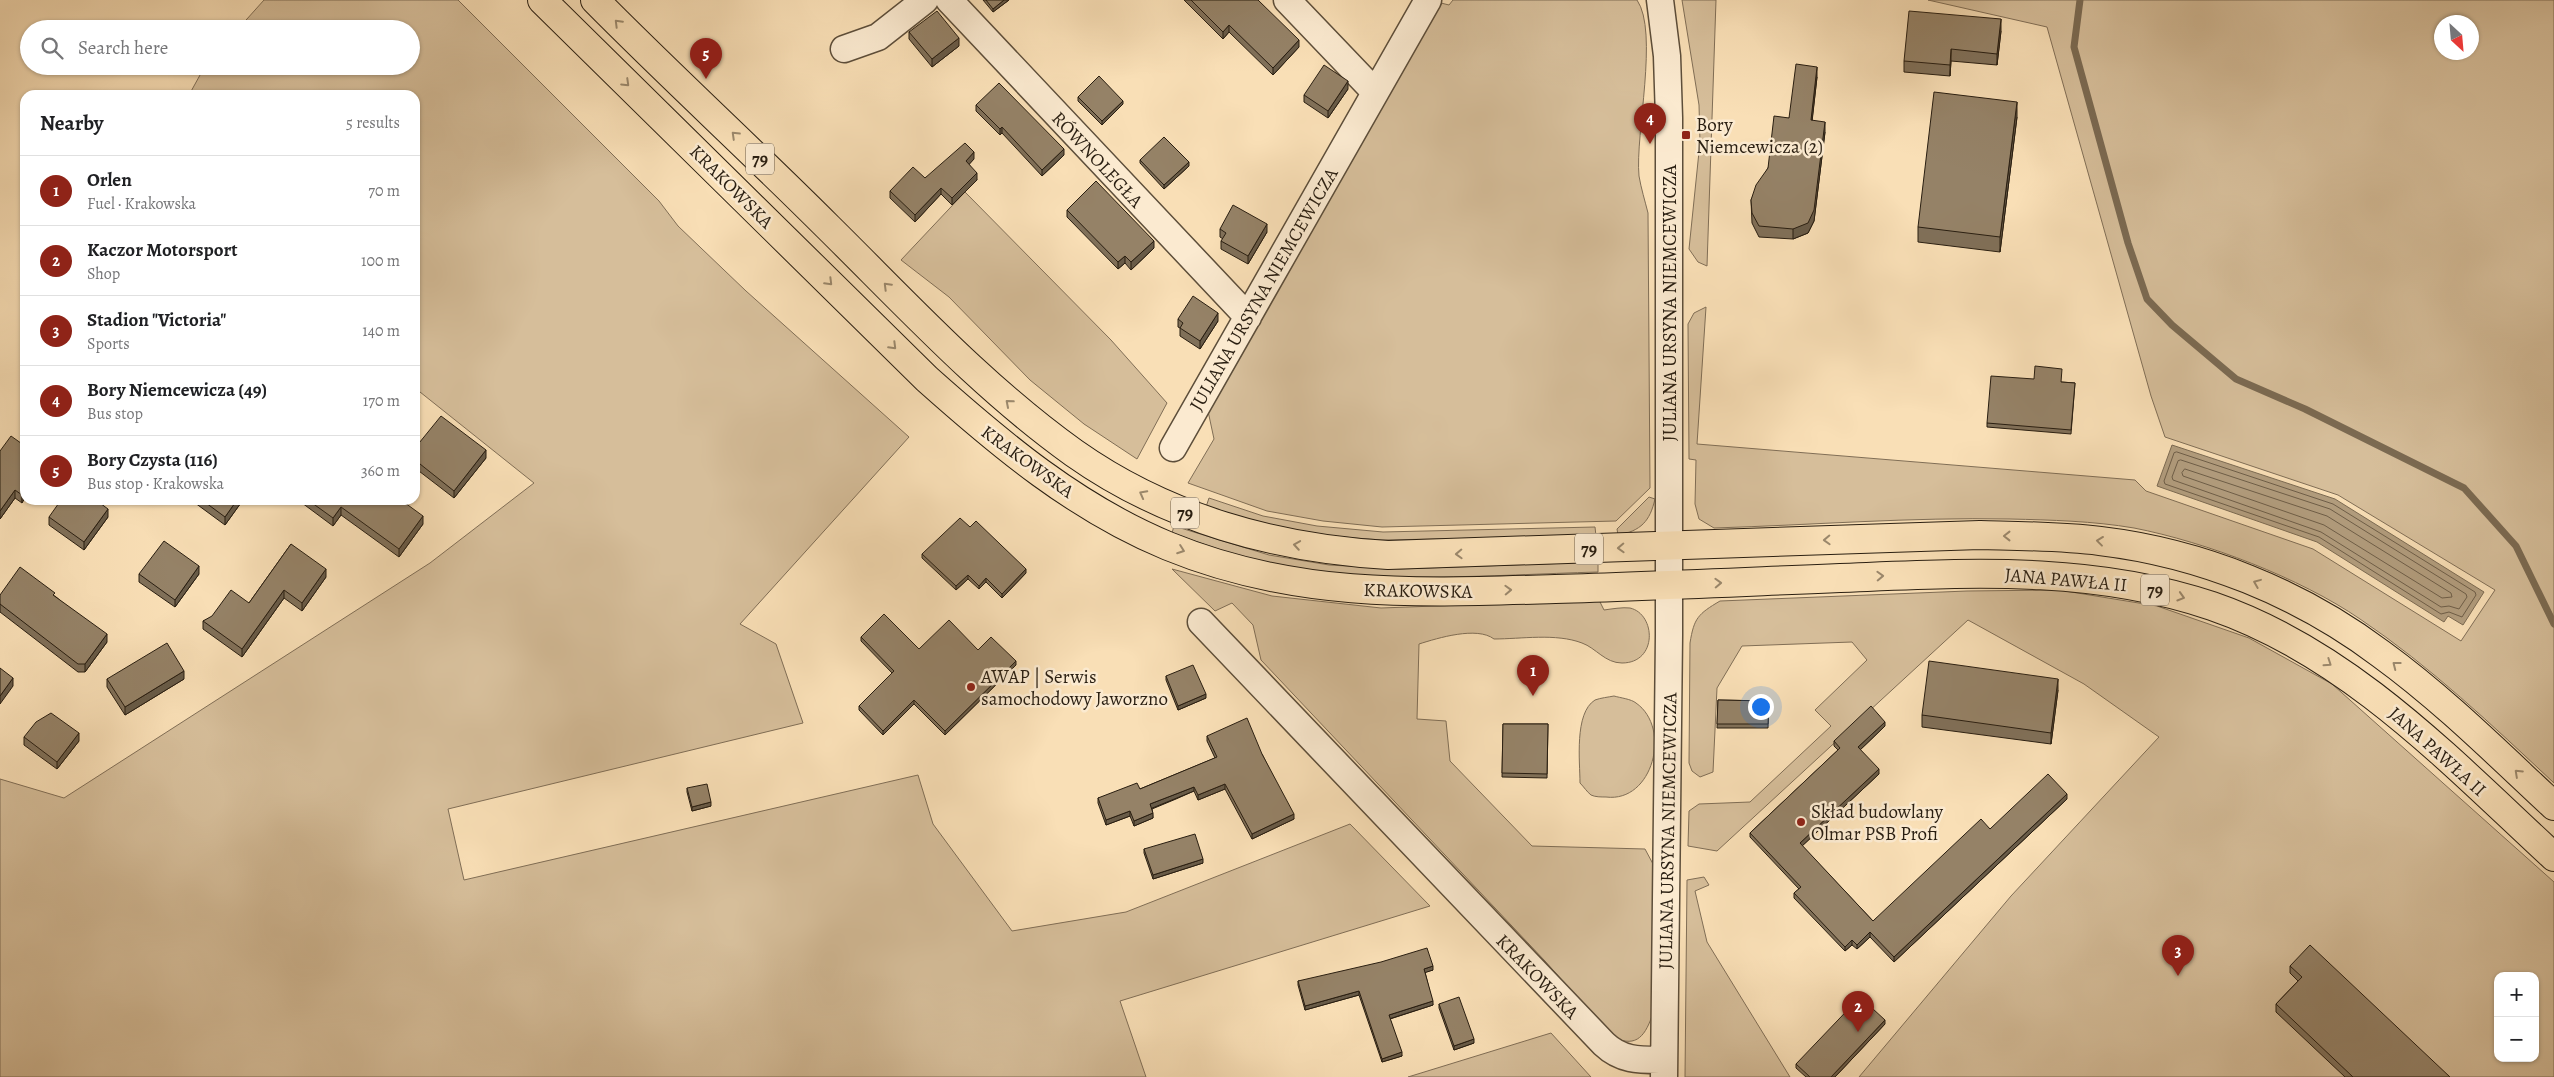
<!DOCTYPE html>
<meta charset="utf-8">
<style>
:root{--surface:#fff;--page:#f2f2f2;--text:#202124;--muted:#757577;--line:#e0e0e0;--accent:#8f2418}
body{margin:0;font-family:Alegreya,serif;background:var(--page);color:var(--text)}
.controls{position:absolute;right:15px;bottom:15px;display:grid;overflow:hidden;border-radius:10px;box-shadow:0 1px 4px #0004}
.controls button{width:45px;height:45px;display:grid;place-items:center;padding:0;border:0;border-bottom:1px solid var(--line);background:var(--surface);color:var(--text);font:25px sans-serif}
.compass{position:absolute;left:2434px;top:15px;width:45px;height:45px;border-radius:50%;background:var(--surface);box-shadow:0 1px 4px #0004;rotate:154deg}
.you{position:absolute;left:1760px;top:706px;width:18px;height:18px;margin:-12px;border:4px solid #fff;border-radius:50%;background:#1a73e8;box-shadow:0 0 0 8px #1a73e833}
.badge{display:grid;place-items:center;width:32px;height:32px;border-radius:50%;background:var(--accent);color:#fff;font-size:16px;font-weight:700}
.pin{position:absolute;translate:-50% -41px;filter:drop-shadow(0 1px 2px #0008)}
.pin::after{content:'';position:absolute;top:26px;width:18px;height:15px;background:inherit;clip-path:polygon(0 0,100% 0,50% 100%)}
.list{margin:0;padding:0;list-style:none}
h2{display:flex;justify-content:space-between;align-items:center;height:65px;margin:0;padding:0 20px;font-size:21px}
h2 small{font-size:16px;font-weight:400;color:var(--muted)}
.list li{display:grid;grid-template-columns:32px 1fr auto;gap:15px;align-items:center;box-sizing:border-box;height:70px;padding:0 20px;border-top:1px solid var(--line)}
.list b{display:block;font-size:19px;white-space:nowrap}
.list p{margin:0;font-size:16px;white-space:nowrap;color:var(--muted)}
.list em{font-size:16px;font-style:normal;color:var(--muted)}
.icon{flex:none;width:28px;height:28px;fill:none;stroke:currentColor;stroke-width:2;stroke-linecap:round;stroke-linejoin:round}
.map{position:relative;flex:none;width:2554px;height:1077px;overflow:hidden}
.search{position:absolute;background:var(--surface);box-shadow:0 1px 4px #0004;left:20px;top:20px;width:400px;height:55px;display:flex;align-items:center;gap:12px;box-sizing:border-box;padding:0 18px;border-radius:28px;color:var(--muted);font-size:19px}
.panel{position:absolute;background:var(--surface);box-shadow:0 1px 4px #0004;left:20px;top:90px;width:400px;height:415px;border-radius:15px}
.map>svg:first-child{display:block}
.green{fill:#d6be9a;stroke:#806e56;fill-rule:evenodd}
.water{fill:#b29d7e;stroke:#7b6a52}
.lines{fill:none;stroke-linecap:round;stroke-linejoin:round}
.shore{stroke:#6e5e48;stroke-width:1}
.stream{stroke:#7b6a52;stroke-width:7}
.minor-casing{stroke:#5d4e3a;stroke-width:29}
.major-casing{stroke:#291e11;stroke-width:30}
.minor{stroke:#fbead0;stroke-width:26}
.major{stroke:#f9dfb6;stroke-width:28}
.wall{fill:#807059;stroke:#291e11}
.shaded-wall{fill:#685b48;stroke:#291e11}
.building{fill:#958267;stroke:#291e11}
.oneway{stroke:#9b886c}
.poi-dot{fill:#8f2418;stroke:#fbead0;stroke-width:2}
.labels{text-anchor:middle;stroke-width:5;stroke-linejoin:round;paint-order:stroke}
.shield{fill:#fbead0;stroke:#685b4a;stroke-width:1}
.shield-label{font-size:18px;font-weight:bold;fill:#291e11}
.poi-label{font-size:19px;fill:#291e11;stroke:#fbead0;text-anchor:start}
.street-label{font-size:19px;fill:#291e11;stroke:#fbead0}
</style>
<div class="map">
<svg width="2554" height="1077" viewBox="0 0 2554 1077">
<rect width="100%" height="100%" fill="#f9dfb6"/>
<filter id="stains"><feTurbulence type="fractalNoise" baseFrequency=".004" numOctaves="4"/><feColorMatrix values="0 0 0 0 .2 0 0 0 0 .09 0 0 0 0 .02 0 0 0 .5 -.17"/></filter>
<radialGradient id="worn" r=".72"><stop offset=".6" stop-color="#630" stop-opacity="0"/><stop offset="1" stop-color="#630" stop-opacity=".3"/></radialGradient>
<path class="green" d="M264,0H458L659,201L678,226L746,291L909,437L740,624L776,644L803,723L448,809L464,880L918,775L933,824L1012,931L1126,912L1350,824L1430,906L1120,1001L1146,1077H0V779L64,798L430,563L534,483L415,388V95H189L205,66H411V29H238Z
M1453,0H1637C1659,32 1635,134 1639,176C1641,188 1645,201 1648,213L1650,488L1616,521L1382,527L1323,521L1267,511L1188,483L1214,439L1208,411L1441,3L1449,5Z
M1682,0H1716L1707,266L1698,262L1689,249L1700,142L1699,105Z
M1928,0H2554V783C2493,726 2430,666 2360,619C2300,578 2206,542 2134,528C2093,521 2051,520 2010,519C1911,517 1813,525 1714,528L1699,519L1695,504L1696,460L1689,459L1688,324L1694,313L1706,307L1697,444L2135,480L2146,491L2313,549L2461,641L2495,590L2338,495L2165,437L2151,396L2047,27ZM2442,22H2472V52H2442Z
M965,192L1111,340L1167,403L1137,459L1084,424L1030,380L949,297L901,260Z
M1649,497L1655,499C1650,521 1641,531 1618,535L1617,529Z
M1209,498L1263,516L1317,526L1383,532L1595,527L1596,536L1382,540L1316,535L1255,523L1206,507Z
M1174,526L1269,555L1329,565L1400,569L1598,562V572C1488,575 1378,585 1269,564C1236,557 1204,544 1172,533Z
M1172,569L1272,596L1381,608L1599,600L1604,610C1611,609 1623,607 1630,608C1656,614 1658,663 1622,663C1605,663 1596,648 1582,643C1556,633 1521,639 1494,639C1477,626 1438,638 1419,644L1417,719L1446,721L1450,761L1532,846L1645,849L1653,864L1652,1016C1644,1039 1634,1048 1611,1036L1545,961L1261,660L1253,625L1232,603L1215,611Z
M2059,590L2157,606L2249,638L2332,684L2554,882V1077H1859L2011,896L2159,737L2084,684L1968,620L1717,851L1688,846L1689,811L1699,804L1750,802L1831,726L1815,710L1867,660L1852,642L1742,646L1717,688L1713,772L1700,777L1692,771L1689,763L1690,643C1694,618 1698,614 1720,601L1967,591ZM2498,976H2535V1058H2498Z
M1614,696C1621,698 1631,699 1636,703C1672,728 1653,803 1606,797C1601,797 1595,797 1591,795C1587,792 1584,787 1580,783C1580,762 1574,713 1595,700C1600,698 1609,697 1614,696Z
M1704,877L1709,885L1695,891L1707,942L1790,1077H1685L1687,880Z
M1551,1033L1591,1077H1408Z"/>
<path class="water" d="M2172,445L2335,499L2484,592L2463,625L2448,616L2444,622L2317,542L2157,486Z"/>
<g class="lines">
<path class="shore" d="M2177,452L2333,504L2475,592L2476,595L2462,617L2449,612L2441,614L2319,537L2165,484L2164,481L2174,453Z
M2181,460L2330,509L2466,594L2467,597L2459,609L2449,606L2441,607L2321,532L2173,480L2172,477L2178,461Z
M2185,469L2327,516L2451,593L2452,597L2442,598L2324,525L2183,476L2182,473Z"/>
<path class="stream" d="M2080,0L2074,47L2128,243L2147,299L2172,325L2236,379L2305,409L2464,488L2516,546L2554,624"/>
<defs>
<path id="minor" d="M949,0L1248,317
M1287,0L1375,92
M1660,0L1667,56L1669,118V635L1664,1077
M844,49L878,37L925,0
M1173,448L1428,0
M1201,622L1604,1044C1622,1061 1640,1060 1664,1060"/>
<path id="major" d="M542,0L927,379C1001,445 1076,508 1168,546C1297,599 1420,593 1555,589C1659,586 1763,581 1867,577C1984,572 2099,568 2212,606C2349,653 2450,761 2554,857
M595,0C671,77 751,150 828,227C907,305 983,388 1074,453C1166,518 1276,549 1388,555L1980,535C2020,536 2060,536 2100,541C2201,553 2300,593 2381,654C2443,699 2498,754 2554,806"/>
</defs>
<use href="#minor" class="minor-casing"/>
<use href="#major" class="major-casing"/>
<use href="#minor" class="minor"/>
<use href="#major" class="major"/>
</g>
<path class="wall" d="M983,0H1009L993,12Z
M1184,0H1258L1299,47L1273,75L1229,32L1223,39Z
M2001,31L1997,65L1951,61L1950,76L1904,72V61Z
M909,32L959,46L932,67L909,39Z
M1817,77L1812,120L1825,132L1814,221L1808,233L1793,239L1759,237L1752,223L1751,200L1768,168L1789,118Z
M1348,89L1328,118L1304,102V95Z
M1078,97L1123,104L1102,125L1078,101Z
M976,105L1064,155L1042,176L1002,133L1000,135L976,111Z
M2017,117L2000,252L1918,242V227Z
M974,159L969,164L977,180L952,205L941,194L915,222L890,198V191Z
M1140,160L1189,166L1164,189L1140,163Z
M1067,210L1154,248L1131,270L1125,263L1118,269L1067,217Z
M1220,229L1267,232L1248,264L1221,249V241L1223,239L1220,237Z
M1178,319L1218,321L1200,349L1180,336V328L1178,327Z
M2061,382L2075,383L2071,434L1987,427V423Z
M25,446L22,503L15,498L0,519V451Z
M415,448L486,458L454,498L415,468Z
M191,500H243L225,525Z
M298,500H379L423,524L399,557L341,515L333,526Z
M49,517H108L84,550L49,525Z
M970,527L1026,573L1002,598L986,582L979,589L968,579L956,590L922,558V554Z
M291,544L326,577L302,611L284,598L242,657L203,629V621L249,603Z
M139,574H199L175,607L139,582Z
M0,595L55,596L107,642L85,672H78L0,612Z
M861,637L919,649L978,650L1016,665L945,735L914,704L883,735L859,710V706L892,673L861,641Z
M1166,676L1206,698L1178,710L1166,680Z
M107,679H184L125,715L107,687Z
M2058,690L2051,744L1922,727V715Z
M1718,700L1769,701L1768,728H1717Z
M1503,724H1548L1547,778L1502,777Z
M1885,726L1860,750L1879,774L1802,846L1873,921L1990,829L2067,799L1894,962L1870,937L1857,949L1852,945L1845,951L1794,898V893L1799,889L1750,837V833L1838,750L1834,746V741Z
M1207,736L1262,754L1294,819L1252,839L1225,789L1198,800L1194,791L1176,799L1152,809L1153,818L1134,826L1130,816L1106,825L1098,803V798L1140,789L1215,758L1207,741Z
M24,737L79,741L57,769L24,745Z
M687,788L711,806L692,811L687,792Z
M1144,849L1203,863L1153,879L1144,853Z
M2290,966L2450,1077H2345L2276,1012V1004L2298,981L2290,973Z
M1433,970L1425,972L1433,1005L1390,1019L1402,1056L1382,1062L1359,995L1305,1010L1298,985V981Z
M1439,1004L1474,1043L1454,1050L1439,1008Z
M1885,1024L1835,1077H1806L1796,1068V1064Z"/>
<path class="shaded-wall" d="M1004,0H1009L993,12V9Z
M2001,19V31L1997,65V54Z
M1229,25V32L1223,39V32Z
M959,38V46L932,67V59Z
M1299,40V47L1273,75V68Z
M1951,49V61L1950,76V65Z
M1817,67V77L1811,131V120Z
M1348,81V89L1328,118V111Z
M1123,101V104L1102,125V121Z
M2017,102V117L2000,252V237Z
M1825,122V132L1814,221L1808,233L1793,239V229Z
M1002,127V133L1000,135V129Z
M1064,149V155L1042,176V170Z
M974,152V159L966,168V161Z
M1189,162V166L1164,189V185Z
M977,173V180L952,205V198Z
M941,188V194L915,222V215Z
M1267,224V232L1248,264V256Z
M1154,241V248L1131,270V262Z
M1125,256V263L1118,269V262Z
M1218,313V321L1200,349V341Z
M486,450V458L454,498V491Z
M15,490V498L0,519V511Z
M25,490V498L22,503V495Z
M237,500H243L225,525V517Z
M341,507V515L333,526V518Z
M108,509V517L84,550V542Z
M423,516V524L399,557V549Z
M199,566V574L175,607V600Z
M326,569V577L302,611V603Z
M1026,569V573L1002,598V594Z
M968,575V579L956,590V586Z
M986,578V582L979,589V586Z
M284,590V598L242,657V649Z
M107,634V642L85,672V664Z
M1016,661V665L945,735V731Z
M184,671V679L125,715V707Z
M13,678V686L0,704V696Z
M2058,679V690L2051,744V733Z
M1206,694V698L1178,710V706Z
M914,700V704L883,735V731Z
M1885,722V726L1858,752V747Z
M79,733V741L57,769V762Z
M1879,769V774L1800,848V843Z
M1225,784V789L1198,800V795Z
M1194,787V791L1150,809V804Z
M2067,794V799L1894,962V957Z
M711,802V806L692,811V807Z
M1130,811V816L1106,825V820Z
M1153,813V818L1134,826V821Z
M1294,814V819L1252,839V834Z
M1203,859V863L1153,879V875Z
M1870,932V937L1857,949V945Z
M1852,940V945L1845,951V947Z
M1433,966V970L1424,973V969Z
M1359,991V995L1305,1010V1006Z
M1433,1001V1005L1389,1019V1015Z
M1885,1020V1024L1835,1077H1831Z
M1474,1039V1043L1454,1050V1046Z
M1402,1052V1056L1382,1062V1059Z"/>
<path class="building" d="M986,0H1004L993,9Z
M1191,0H1258L1299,40L1273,68L1229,25L1223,32Z
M937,11L959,38L932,59L909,32Z
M1909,11L2001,19L1997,54L1951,49L1950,65L1904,61Z
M1796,64L1817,67L1811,120L1825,122L1814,210L1808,223L1793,229L1759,226L1752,213L1751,200L1756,185L1768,168L1774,116L1789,118Z
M1324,65L1348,81L1328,111L1304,95Z
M1099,76L1123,101L1102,121L1078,97Z
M999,83L1064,149L1042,170L1002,127L1000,129L976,105Z
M1934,92L2017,102L2000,237L1918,227Z
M1164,137L1189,162L1164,185L1140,160Z
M965,143L974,152L966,161L977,173L952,198L941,188L915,215L890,191L913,167L925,178Z
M1096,181L1154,241L1131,262L1125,256L1118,262L1067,210Z
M1233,205L1267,224L1248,256L1221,241L1226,233L1220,229Z
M1193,296L1218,313L1200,341L1180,328L1183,323L1178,319Z
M2035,366L2062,369L2061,382L2075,383L2071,430L1987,423L1991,376L2034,379Z
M441,416L486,450L454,491L415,460V448Z
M11,436L25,446V490L22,495L15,490L0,511V451Z
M61,500H96L108,509L84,542L49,517Z
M202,500H237L225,517Z
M308,500H379L380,501L381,500H401L423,516L399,549L341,507L333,518Z
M960,518L970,527L976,521L1026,569L1002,594L986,578L979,586L968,575L956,586L922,554Z
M164,541L199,566L175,600L139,574Z
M291,544L326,569L302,603L284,590L242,649L203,621L212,616L231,590L249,603Z
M20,567L55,593L53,595L107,634L85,664H78L0,604V595Z
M884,614L919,649L949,620L978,650L991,637L1016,661L945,731L914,700L883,731L859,706L894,671L861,637Z
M167,643L184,671L125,707L107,679Z
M1929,661L2058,679L2051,733L1922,715Z
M1193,665L1206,694L1178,706L1166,676Z
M0,668L13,678L0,696Z
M1718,700L1769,701L1768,724H1717Z
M1871,706L1885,722L1858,747L1879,769L1800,843L1873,921L1981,819L1990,829L2048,774L2067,794L1894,957L1870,932L1857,945L1852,940L1845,947L1794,893L1801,887L1750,833L1840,748L1834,741Z
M51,713L79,733L57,762L24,737L36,722Z
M1247,718L1262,754L1294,814L1252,834L1225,784L1198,795L1194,787L1176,794L1150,804L1153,813L1134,821L1130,811L1106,820L1098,798L1137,783L1140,789L1217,757L1207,736Z
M1503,724H1548L1547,774L1502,773Z
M707,784L711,802L692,807L687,788Z
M1195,834L1203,859L1153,875L1144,849Z
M2310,945L2450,1077H2353L2276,1004L2302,977L2290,966Z
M1427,948L1433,966L1424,969L1433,1001L1389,1015L1402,1052L1382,1059L1359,991L1305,1006L1298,981L1381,962Z
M1459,997L1474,1039L1454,1046L1439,1004Z
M1860,997L1885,1020L1831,1077H1810L1796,1064Z"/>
<defs><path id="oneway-chevron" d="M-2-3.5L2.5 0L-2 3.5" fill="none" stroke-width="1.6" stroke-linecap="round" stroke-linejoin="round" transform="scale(1.25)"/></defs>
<g class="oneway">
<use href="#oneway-chevron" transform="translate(618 23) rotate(-135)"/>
<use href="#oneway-chevron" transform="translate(626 83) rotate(44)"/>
<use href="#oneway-chevron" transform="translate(735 135) rotate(-136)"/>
<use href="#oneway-chevron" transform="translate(829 282) rotate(45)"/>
<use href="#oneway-chevron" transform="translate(887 286) rotate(-135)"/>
<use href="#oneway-chevron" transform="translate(893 346) rotate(45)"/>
<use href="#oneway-chevron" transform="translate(1009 403) rotate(-139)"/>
<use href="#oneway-chevron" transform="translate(1143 494) rotate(-152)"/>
<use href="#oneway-chevron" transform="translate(2007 536) rotate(-180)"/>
<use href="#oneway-chevron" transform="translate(1827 540) rotate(178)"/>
<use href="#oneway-chevron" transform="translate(2100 541) rotate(-173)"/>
<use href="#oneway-chevron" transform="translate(1297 545) rotate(-171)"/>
<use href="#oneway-chevron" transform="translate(1621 548) rotate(178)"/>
<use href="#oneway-chevron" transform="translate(1181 550) rotate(20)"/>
<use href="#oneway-chevron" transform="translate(1459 554) rotate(178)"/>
<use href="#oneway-chevron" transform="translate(1880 576) rotate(-2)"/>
<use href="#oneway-chevron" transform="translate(1718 583) rotate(-2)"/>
<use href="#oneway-chevron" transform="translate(2257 583) rotate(-158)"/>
<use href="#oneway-chevron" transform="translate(1508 590) rotate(-2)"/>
<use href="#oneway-chevron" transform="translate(2181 597) rotate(17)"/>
<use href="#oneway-chevron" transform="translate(2328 663) rotate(34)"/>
<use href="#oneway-chevron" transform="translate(2396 665) rotate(-142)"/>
<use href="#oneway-chevron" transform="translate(2518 773) rotate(-137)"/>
</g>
<g class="poi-dot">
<rect x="1681" y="130" width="10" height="10" rx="2.5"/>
<circle cx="971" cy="687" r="5"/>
<circle cx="1801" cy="822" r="5"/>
</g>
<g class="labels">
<g class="shield">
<rect x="746" y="143.5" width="28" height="31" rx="4"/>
<rect x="1171" y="497.5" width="28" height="31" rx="4"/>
<rect x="1575" y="533.5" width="28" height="31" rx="4"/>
<rect x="2141" y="574.5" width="28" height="31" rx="4"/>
</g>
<g class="shield-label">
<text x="760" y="165">79</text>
<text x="1185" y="519">79</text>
<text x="1589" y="555">79</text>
<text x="2155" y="596">79</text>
</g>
<g class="poi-label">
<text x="1696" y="131">Bory<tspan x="1696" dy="22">Niemcewicza (2)</tspan></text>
<text x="981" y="683">AWAP | Serwis<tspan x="981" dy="22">samochodowy Jaworzno</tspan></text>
<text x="1811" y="818">Skład budowlany<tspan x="1811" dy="22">Olmar PSB Profi</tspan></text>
</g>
<g class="street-label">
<text transform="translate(1098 159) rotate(47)" y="7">RÓWNOLEGŁA</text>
<text transform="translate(732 186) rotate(45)" y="7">KRAKOWSKA</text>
<text transform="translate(1263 289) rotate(-60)" y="7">JULIANA URSYNA NIEMCEWICZA</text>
<text transform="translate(1669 303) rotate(-90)" y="7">JULIANA URSYNA NIEMCEWICZA</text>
<text transform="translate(1028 461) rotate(36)" y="7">KRAKOWSKA</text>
<text transform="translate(2066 579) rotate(5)" y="7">JANA PAWŁA II</text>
<text transform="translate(1418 590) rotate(1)" y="7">KRAKOWSKA</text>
<text transform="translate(2438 751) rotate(42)" y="7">JANA PAWŁA II</text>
<text transform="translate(1667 831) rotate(-89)" y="7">JULIANA URSYNA NIEMCEWICZA</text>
<text transform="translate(1538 976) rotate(46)" y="7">KRAKOWSKA</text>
</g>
</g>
<rect width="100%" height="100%" filter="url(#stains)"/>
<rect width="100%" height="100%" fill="url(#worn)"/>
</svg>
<div class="controls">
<button>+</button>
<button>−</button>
</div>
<svg class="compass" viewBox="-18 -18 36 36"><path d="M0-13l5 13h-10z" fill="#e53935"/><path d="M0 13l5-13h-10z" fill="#757577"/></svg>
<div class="you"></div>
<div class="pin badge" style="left:1533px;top:696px">1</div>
<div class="pin badge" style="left:1858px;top:1032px">2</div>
<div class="pin badge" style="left:2178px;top:976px">3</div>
<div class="pin badge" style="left:1650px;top:144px">4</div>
<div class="pin badge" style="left:706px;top:79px">5</div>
<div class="search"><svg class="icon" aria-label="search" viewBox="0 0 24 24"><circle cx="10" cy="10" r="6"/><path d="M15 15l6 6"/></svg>Search here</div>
<section class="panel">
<h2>Nearby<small>5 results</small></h2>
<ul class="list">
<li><span class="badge">1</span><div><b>Orlen</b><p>Fuel · Krakowska</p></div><em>70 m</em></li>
<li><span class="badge">2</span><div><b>Kaczor Motorsport</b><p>Shop</p></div><em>100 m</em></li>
<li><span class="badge">3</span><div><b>Stadion &quot;Victoria&quot;</b><p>Sports</p></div><em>140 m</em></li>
<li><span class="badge">4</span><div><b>Bory Niemcewicza (49)</b><p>Bus stop</p></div><em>170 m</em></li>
<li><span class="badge">5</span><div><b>Bory Czysta (116)</b><p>Bus stop · Krakowska</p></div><em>360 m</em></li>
</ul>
</section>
</div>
